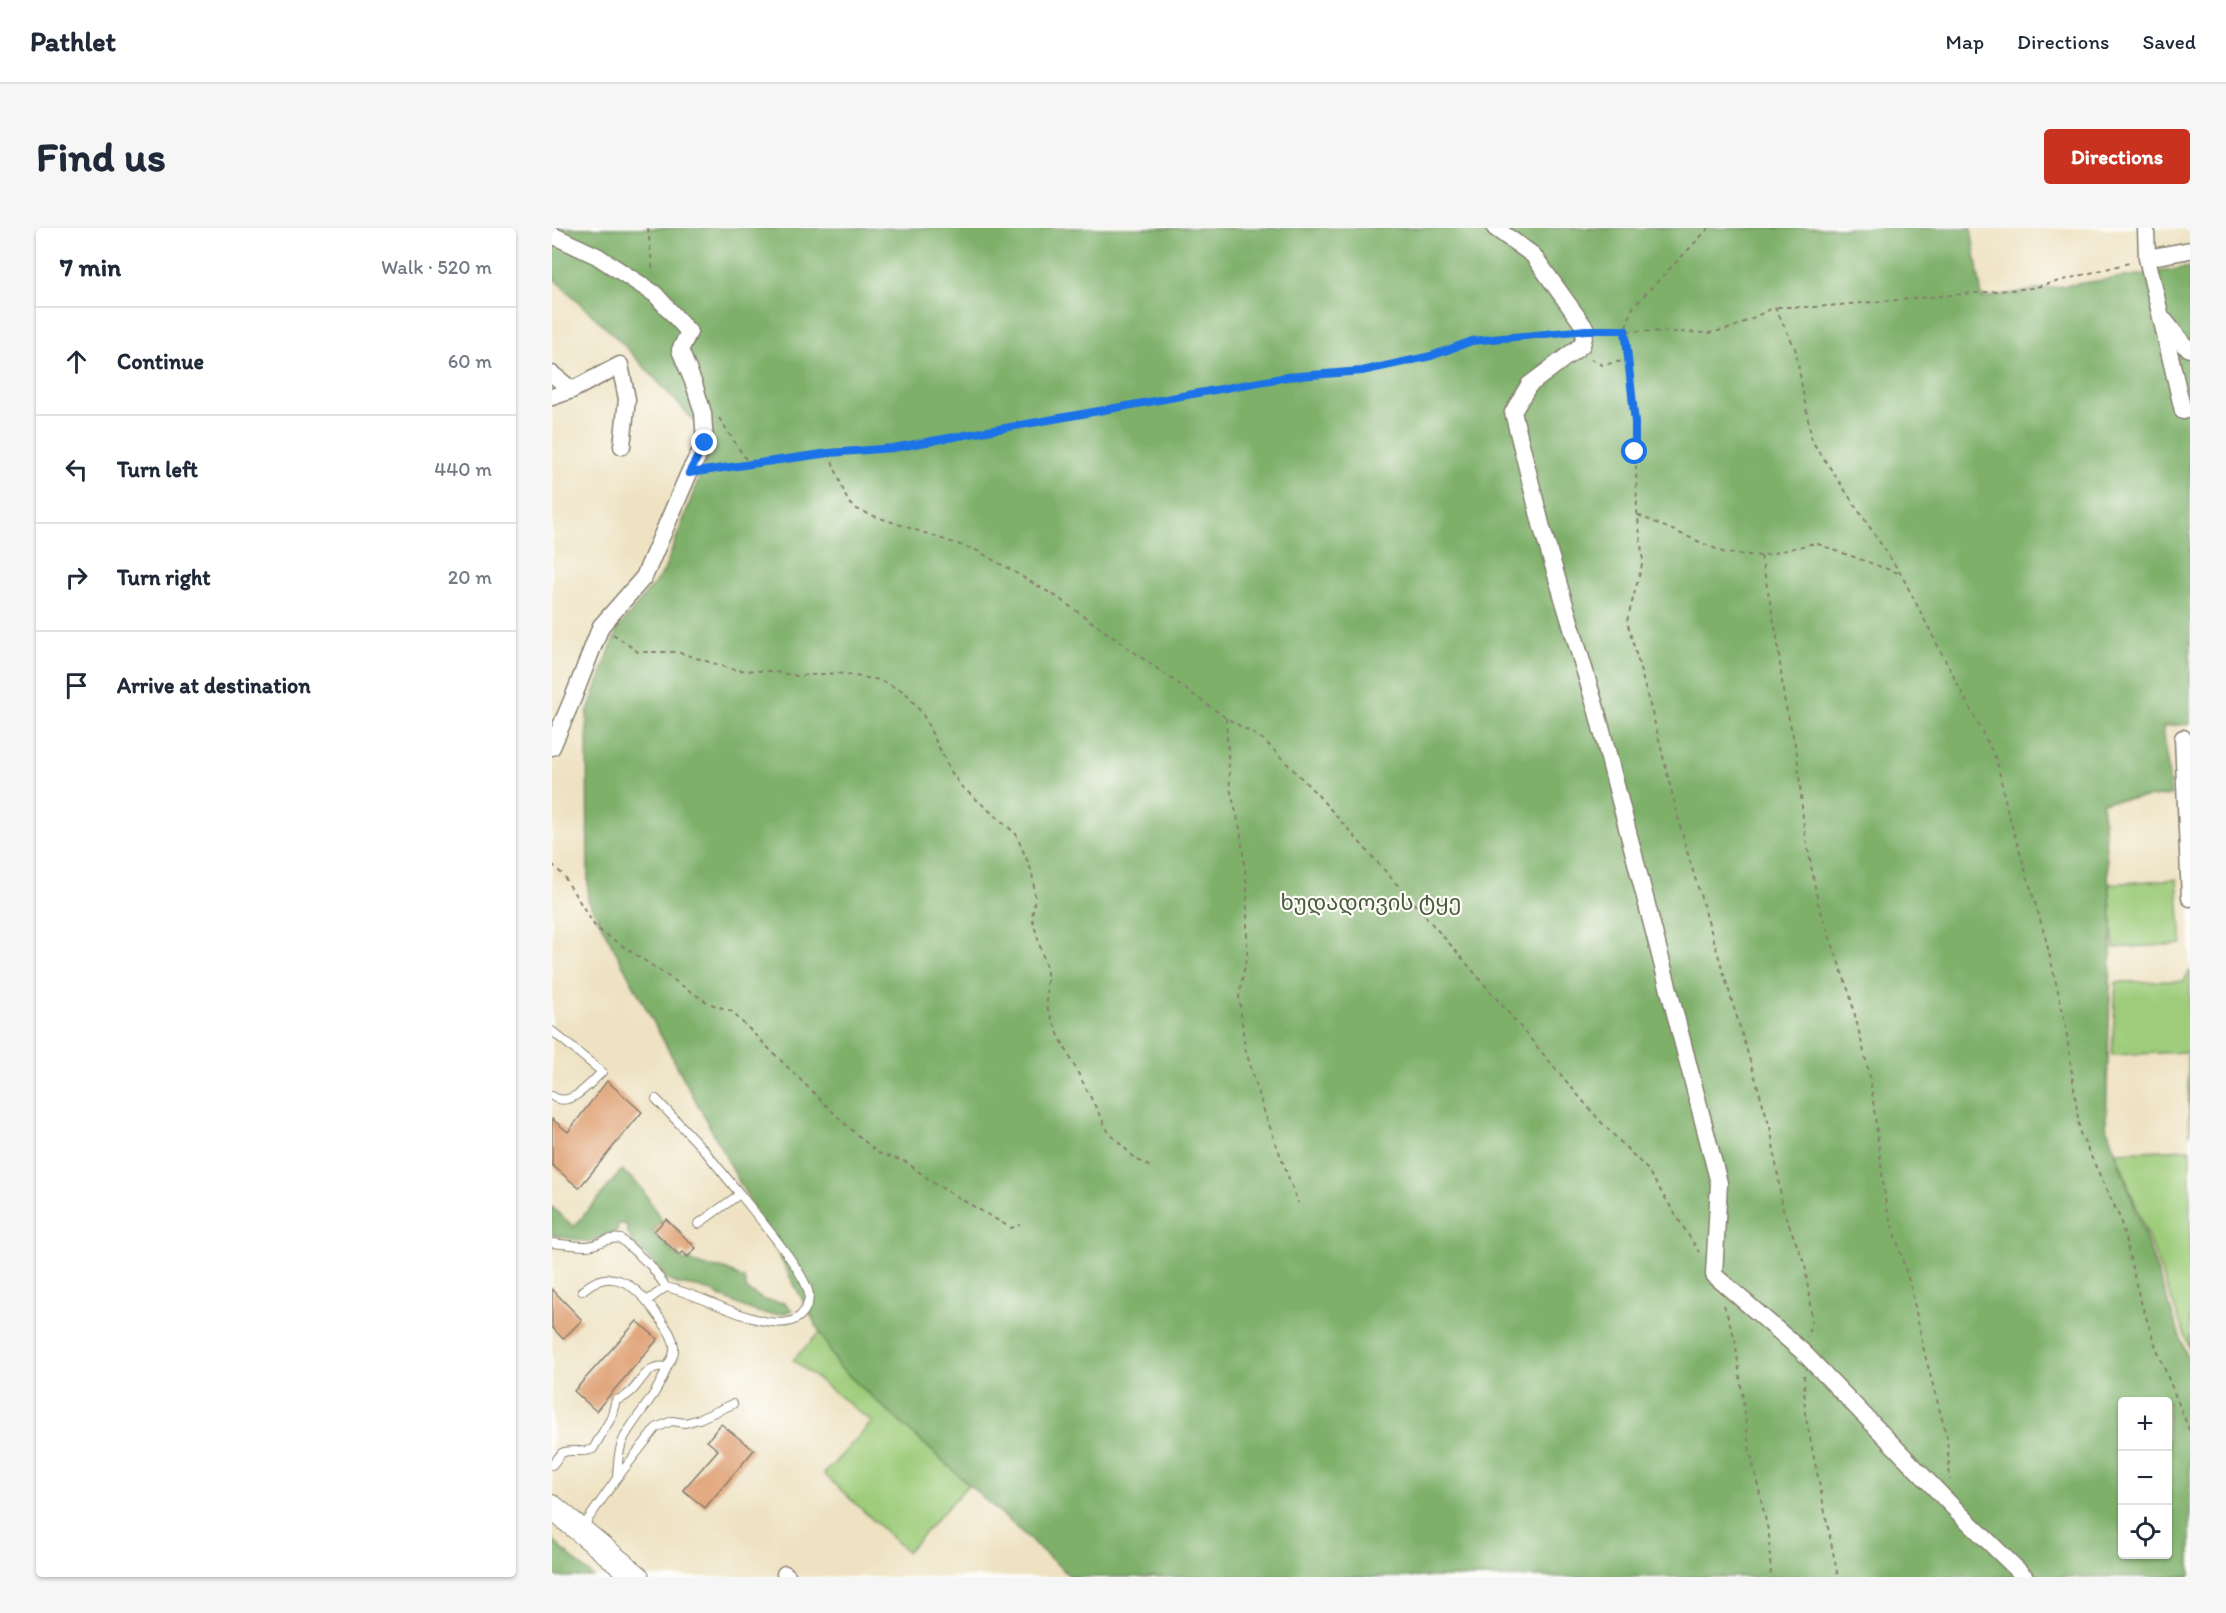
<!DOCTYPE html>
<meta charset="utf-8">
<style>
:root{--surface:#fff;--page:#f6f6f7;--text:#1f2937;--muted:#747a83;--line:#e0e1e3;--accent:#c8321e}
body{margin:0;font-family:Itim,"Noto Sans Georgian",sans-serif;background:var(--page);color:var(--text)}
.controls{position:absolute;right:18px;bottom:18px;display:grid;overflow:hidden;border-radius:6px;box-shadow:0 2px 4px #0004}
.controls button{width:54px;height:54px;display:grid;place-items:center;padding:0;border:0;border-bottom:2px solid var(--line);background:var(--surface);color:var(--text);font:30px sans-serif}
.stop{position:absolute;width:18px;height:18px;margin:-14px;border:4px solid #1a73e8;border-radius:50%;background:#fff}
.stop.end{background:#1a73e8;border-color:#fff;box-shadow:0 2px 6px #0008}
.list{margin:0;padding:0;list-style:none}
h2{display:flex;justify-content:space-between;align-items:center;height:78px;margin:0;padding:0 24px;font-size:26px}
h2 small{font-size:20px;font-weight:400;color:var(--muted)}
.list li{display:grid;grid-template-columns:39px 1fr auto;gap:18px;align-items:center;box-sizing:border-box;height:108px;padding:0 24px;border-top:2px solid var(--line)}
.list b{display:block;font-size:22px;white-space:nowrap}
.list em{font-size:20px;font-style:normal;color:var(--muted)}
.icon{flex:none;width:33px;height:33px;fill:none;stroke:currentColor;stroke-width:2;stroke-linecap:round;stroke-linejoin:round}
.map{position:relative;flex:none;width:1638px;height:1349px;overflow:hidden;border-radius:6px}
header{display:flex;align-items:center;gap:36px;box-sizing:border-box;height:84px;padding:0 30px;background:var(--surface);border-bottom:2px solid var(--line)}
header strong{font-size:28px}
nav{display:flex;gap:33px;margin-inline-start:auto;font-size:21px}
.intro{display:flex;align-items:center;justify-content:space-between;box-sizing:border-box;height:144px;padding:0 36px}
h1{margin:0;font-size:42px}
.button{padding:15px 27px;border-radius:6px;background:var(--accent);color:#fff;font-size:21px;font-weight:700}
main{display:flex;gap:36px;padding:0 36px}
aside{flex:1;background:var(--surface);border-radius:6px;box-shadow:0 2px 4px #0004}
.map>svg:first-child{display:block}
.green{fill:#9ecc7a;stroke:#5d744b;stroke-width:1.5}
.forest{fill:#7eb06a;stroke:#4d6643;stroke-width:1.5;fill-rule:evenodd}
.building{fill:#dd9a6b}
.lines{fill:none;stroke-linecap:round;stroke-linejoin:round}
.lane-casing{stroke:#857f6f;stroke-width:10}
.street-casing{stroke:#857f6f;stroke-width:19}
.secondary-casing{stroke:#857f6f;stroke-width:26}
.path{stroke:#857f6f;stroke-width:2;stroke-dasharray:4.5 4.5;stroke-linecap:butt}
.lane{stroke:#fff;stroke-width:8}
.street{stroke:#fff;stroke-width:16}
.secondary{stroke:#fff;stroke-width:24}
.route{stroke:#1a73e8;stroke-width:8}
.labels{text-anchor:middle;stroke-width:4.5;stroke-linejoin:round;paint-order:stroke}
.park-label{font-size:22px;fill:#4a5a3d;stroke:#fdfcf7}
</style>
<header>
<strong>Pathlet</strong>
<nav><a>Map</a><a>Directions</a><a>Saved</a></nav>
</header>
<div class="intro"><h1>Find us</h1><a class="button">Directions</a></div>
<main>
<aside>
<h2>7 min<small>Walk · 520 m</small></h2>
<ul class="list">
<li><svg class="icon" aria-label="ahead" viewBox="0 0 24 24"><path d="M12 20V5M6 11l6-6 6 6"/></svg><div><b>Continue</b></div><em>60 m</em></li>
<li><svg class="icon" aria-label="left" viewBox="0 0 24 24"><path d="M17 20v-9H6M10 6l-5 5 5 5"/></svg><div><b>Turn left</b></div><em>440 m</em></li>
<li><svg class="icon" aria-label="right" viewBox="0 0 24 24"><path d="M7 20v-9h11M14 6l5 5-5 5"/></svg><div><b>Turn right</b></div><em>20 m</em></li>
<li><svg class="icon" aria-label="arrive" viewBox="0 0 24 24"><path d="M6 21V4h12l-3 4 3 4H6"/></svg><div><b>Arrive at destination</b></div></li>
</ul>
</aside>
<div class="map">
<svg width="1638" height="1349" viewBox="0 0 1638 1349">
<rect width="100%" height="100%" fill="#fdfcf7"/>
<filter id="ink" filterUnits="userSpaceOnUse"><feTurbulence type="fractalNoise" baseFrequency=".0167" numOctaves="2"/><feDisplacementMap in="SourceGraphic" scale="12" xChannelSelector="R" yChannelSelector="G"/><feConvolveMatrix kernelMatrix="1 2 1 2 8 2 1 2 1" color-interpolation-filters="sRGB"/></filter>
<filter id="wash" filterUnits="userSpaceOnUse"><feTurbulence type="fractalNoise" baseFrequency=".008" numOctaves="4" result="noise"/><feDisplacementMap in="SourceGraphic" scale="24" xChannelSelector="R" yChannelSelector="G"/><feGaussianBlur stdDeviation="1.35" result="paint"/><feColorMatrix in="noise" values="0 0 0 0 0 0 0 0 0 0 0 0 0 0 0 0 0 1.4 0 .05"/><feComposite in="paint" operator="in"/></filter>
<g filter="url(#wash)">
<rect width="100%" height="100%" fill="#eee2c2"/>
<path class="green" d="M1625,651L1630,716L1562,720L1557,656Z
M1638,742V907L1635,824L1560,827L1564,754L1632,753Z
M1638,921V1121L1564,924Z
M267,1105L434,1237L355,1324L272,1246L320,1194L241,1132Z"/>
<path class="forest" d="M0,0H1419L1430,70L1638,39V496L1611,498L1619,567L1550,574L1560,694L1554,897L1638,1137V1349H519L286,1138L36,672L35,485L65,402L112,343L161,213L70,115L0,49ZM1570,1174H1616V1326H1570Z
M70,942L88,958L110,993L100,1004L131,1033L136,1031C153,1040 152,1038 169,1040C176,1041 185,1048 192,1051L195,1062L212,1072L233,1075L240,1082C210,1097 178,1069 149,1060C139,1057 127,1058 118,1053C112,1050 110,1044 106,1039C93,1025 76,1017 74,996H66L65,1003L37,1014L0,1007V979L22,999Z
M0,1312L41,1349H0Z"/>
<g id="blocks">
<path class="building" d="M55,853L90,884L27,960L0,937V891L16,904Z
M114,991L144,1020L136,1029L131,1024L127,1027L102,1003Z
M0,1061L30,1092L11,1111L0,1099Z
M85,1093L106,1111L44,1183L22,1163Z
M169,1196L202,1222L153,1280L131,1262L166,1222L155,1213Z"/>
</g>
</g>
<g filter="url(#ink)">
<use href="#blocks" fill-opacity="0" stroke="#857f6f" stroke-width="1.5"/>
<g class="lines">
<defs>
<path id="lane" d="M0,803L50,844C37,856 18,881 0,868
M104,871L152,922L188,966
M0,1015C11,1016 23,1018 35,1018C47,1017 57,1008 69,1011L99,1038L114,1059
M95,1073L114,1059C144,1066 170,1081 200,1090C213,1094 237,1099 248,1088C254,1082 257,1075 257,1067C254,1044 204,987 188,966L146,996
M0,1237C3,1234 7,1228 10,1225C18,1220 30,1226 41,1221L59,1190L64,1172C90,1166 88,1134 115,1139C119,1132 123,1126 122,1118C121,1107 113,1098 107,1089C87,1061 62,1034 30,1063
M65,1250C66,1236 66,1221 73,1208C87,1184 106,1166 115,1139
M30,1300L65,1250L104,1200L120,1193L133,1195L147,1191L181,1176"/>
<path id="street" d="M943,0L981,27L1034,101L1030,117L977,157L961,184L990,300L1045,484L1167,955L1162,1047L1251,1124L1400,1278L1473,1349
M1594,0L1595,30L1631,183
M0,7L45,28L103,66L137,104L128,122L142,156L151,185L153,215L137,245L92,349L49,398L21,470L0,519
M1595,30L1638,22
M1613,93L1632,117L1638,121
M0,146L20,162
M0,169L20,162L68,137L75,171L70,218
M1631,510L1638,670
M233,1346L236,1349"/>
<path id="secondary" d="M0,1279L85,1349"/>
</defs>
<use href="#lane" class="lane-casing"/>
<use href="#street" class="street-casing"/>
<use href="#secondary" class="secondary-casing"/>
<path class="path" d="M96,0L101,45
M1157,0L1081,79L1073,102L1083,195L1085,282L1091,333L1075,393L1102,492L1132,613L1219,903L1231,982L1253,1037L1260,1092L1255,1109
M1225,79H1264L1480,60L1581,34
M1048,102L1157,105L1180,100L1223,79L1243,120L1260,213L1349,346L1445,533L1455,581L1493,708L1513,793L1528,905L1568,990L1587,1068L1605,1122L1638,1204
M1039,131L1050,137L1076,132
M167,190L197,236
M277,225L296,274L302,280L322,288L426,323L505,369L674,490L712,512L763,564L904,723L1047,892L1095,941L1147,1024
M155,242L277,225L341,220L735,149L810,143L879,128L920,113L1016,103
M1086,287L1173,325L1209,328L1263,315L1349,346
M1209,328L1225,409L1232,470L1245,525L1252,600L1266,675L1298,767L1318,849L1334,977L1359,1060L1373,1127L1395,1210L1398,1252
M61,406L86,424H125L183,442L217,443L246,448L286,445L327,452L353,464L370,485L398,542L409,558L464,606L480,644L483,668L480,690L495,743V779L507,808L557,905L584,931L598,939
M674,490L678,560L688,601L695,659V726L687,769L693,820L713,886L746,975
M0,636L11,647L44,700L156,775L179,783L291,894L326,925L354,934L383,956L459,1000L468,997
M1172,1077L1183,1111L1197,1218L1217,1307L1219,1349
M1252,1147L1253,1185L1286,1349"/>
<use href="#lane" class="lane"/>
<use href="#street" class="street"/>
<use href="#secondary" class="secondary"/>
</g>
</g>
<g class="lines" filter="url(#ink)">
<path class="route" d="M153,215L137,245L277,225L341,220L735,149L810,143L879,128L920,113L1034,102H1073L1083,195V224"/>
</g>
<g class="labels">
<g class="park-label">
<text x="819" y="682">ხუდადოვის ტყე</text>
</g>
</g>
</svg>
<div class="controls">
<button>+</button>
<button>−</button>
<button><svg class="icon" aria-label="locate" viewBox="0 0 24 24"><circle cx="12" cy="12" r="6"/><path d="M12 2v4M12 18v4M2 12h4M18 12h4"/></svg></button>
</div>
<div class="stop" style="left:1083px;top:224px"></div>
<div class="stop end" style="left:153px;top:215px"></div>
</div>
</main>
